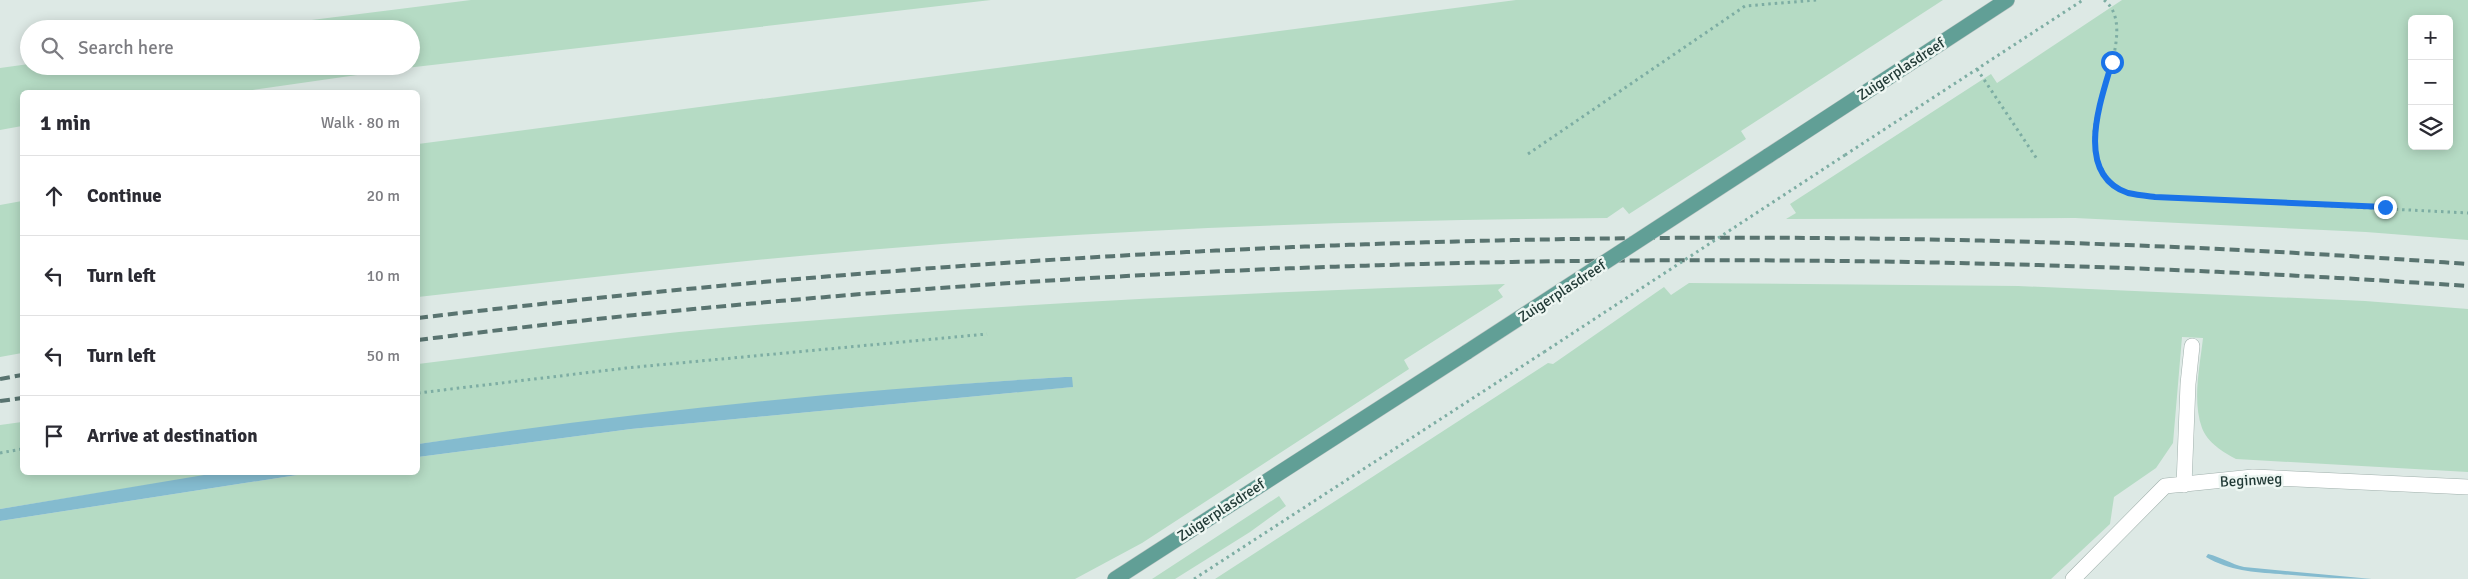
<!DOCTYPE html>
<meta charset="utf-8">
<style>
:root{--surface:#fff;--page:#f2f2f3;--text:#2b2b33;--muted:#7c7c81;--line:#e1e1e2}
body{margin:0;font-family:Signika,sans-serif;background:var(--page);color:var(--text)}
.controls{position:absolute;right:15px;top:15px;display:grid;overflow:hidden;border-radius:8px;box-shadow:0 2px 12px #0003}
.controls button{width:45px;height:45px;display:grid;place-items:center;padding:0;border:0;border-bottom:1px solid var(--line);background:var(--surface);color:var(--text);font:25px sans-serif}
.stop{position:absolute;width:15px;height:15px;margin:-11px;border:4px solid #1a73e8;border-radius:50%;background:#fff}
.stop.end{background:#1a73e8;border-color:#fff;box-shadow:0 1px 5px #0008}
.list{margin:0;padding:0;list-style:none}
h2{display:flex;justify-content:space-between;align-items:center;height:65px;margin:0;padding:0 20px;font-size:21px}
h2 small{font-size:16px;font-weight:400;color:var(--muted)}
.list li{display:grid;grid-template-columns:32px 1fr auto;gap:15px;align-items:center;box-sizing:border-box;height:80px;padding:0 20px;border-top:1px solid var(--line)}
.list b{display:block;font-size:19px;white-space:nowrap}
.list em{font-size:16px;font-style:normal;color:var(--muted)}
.icon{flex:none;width:28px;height:28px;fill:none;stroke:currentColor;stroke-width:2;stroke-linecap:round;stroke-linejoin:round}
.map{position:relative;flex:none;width:2468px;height:579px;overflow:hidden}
.search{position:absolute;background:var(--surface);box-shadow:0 2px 12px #0003;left:20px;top:20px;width:400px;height:55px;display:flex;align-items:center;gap:12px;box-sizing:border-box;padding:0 18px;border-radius:28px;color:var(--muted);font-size:19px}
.panel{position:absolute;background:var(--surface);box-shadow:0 2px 12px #0003;left:20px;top:90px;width:400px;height:385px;border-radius:8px}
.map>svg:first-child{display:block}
.green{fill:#b5dbc4;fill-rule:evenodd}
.water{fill:#84bbcf}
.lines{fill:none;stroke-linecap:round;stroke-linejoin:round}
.minor-casing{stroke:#a0b0ac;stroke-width:16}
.major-casing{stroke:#bcc3c2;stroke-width:16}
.path{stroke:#7dada3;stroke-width:3;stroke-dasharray:2.5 4;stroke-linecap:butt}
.minor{stroke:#fff;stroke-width:15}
.major{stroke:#619f96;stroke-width:15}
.rail{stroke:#597470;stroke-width:4;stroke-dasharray:10 5;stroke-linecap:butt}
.major-bridge-casing{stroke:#bcc3c2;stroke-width:16;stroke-linecap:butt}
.path-bridge{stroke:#7dada3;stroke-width:3;stroke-dasharray:2.5 4;stroke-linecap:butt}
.major-bridge{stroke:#619f96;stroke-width:15}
.route{stroke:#1a73e8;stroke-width:6}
.labels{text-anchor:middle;stroke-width:5;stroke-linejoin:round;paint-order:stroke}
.street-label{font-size:15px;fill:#1f3834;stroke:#edf6f2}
</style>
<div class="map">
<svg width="2468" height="579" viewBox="0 0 2468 579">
<rect width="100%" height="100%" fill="#dde9e5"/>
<path class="green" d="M471,0H991L406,68L239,92H22V126L0,130V68L29,64V66H411V29H239Z
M1516,0H1943L1741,131L1746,139L1629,214L1623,207L1607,218C1385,220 1163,227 942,244C767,257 592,277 418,297V144Z
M2122,0H2468V240L2366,232L2075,218L1786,219L1796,213L1790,204L1991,74L1997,83ZM2412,19H2449V146H2412Z
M22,201V353L0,357V205Z
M1689,283L2018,286L2365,301L2468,309V472L2236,459C2224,453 2207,442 2202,428C2192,401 2200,366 2203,338L2182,337L2173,443L2156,468L2114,497L2110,524L2051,579H1215L1548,363L1553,364L1664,287L1671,295Z
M1505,284L1498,290L1503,297L1404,360L1409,369L1142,543L1075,579H0V521L310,473L418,472V457L631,429L1072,387V377H1065C849,390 633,416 418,444V364C505,353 592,341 679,332C954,306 1229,293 1505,284Z
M22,422V472L222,473L0,509V425Z
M1279,496L1286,506L1250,532L1175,579H1152Z"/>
<path class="water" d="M1065,377H1072L1073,387L631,429L418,457V444C632,412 849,390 1065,377Z
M222,472L310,473L0,521V509Z
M2208,554C2221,557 2231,564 2244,567L2372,579C2341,579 2311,577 2280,574C2253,572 2230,571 2206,557Z"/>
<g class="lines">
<defs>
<path id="minor" d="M2184,485L2188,384L2192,346
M2073,579L2165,486L2253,477L2468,487"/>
<path id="major" d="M1768,156L2007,0
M1115,579L1467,352"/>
</defs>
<use href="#minor" class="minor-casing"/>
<use href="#major" class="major-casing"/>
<path class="path" d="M2104,0C2137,25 2096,97 2094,131C2093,145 2097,162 2105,174C2110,182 2120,190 2129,193C2137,195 2147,196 2155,197L2468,213
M1977,69L2037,159
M1528,154L1745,6L1817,0
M1845,155L2083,0
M418,393L626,368L987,334
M0,453L22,449
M1194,579L1544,352"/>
<use href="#minor" class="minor"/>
<use href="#major" class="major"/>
<path class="rail" d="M418,318C1098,237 1784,214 2468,264
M418,340C1097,254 1785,240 2468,286
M0,379L22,375
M0,401L22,398"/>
<defs>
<path id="major-bridge" d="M1467,352L1768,156"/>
</defs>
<use href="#major-bridge" class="major-bridge-casing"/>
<path class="path-bridge" d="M1544,352L1845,155"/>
<use href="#major-bridge" class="major-bridge"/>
</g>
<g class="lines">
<path class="route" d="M2112,62C2101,100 2073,174 2128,193C2137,195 2147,196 2155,197L2385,207"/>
</g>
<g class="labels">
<g class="street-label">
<text transform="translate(1901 69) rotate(-33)" y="5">Zuigerplasdreef</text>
<text transform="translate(1562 291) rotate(-33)" y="5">Zuigerplasdreef</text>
<text transform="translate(2251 480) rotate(-3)" y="5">Beginweg</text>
<text transform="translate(1221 510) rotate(-33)" y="5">Zuigerplasdreef</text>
</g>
</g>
</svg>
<div class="controls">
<button>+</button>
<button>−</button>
<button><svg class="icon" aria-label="layers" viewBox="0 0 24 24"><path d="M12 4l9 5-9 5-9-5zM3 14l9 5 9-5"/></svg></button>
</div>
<div class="stop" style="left:2112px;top:62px"></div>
<div class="stop end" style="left:2385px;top:207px"></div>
<div class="search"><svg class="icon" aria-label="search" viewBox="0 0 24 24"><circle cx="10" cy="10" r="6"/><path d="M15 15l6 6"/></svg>Search here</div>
<section class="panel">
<h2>1 min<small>Walk · 80 m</small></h2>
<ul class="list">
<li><svg class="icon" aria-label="ahead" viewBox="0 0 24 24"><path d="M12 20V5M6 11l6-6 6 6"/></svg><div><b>Continue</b></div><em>20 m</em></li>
<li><svg class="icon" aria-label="left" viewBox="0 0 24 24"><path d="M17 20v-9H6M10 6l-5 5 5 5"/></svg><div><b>Turn left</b></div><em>10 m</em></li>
<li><svg class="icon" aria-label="left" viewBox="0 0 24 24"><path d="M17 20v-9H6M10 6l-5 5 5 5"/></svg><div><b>Turn left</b></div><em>50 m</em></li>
<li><svg class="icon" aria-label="arrive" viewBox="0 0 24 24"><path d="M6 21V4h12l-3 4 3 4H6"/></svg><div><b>Arrive at destination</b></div></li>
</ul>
</section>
</div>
